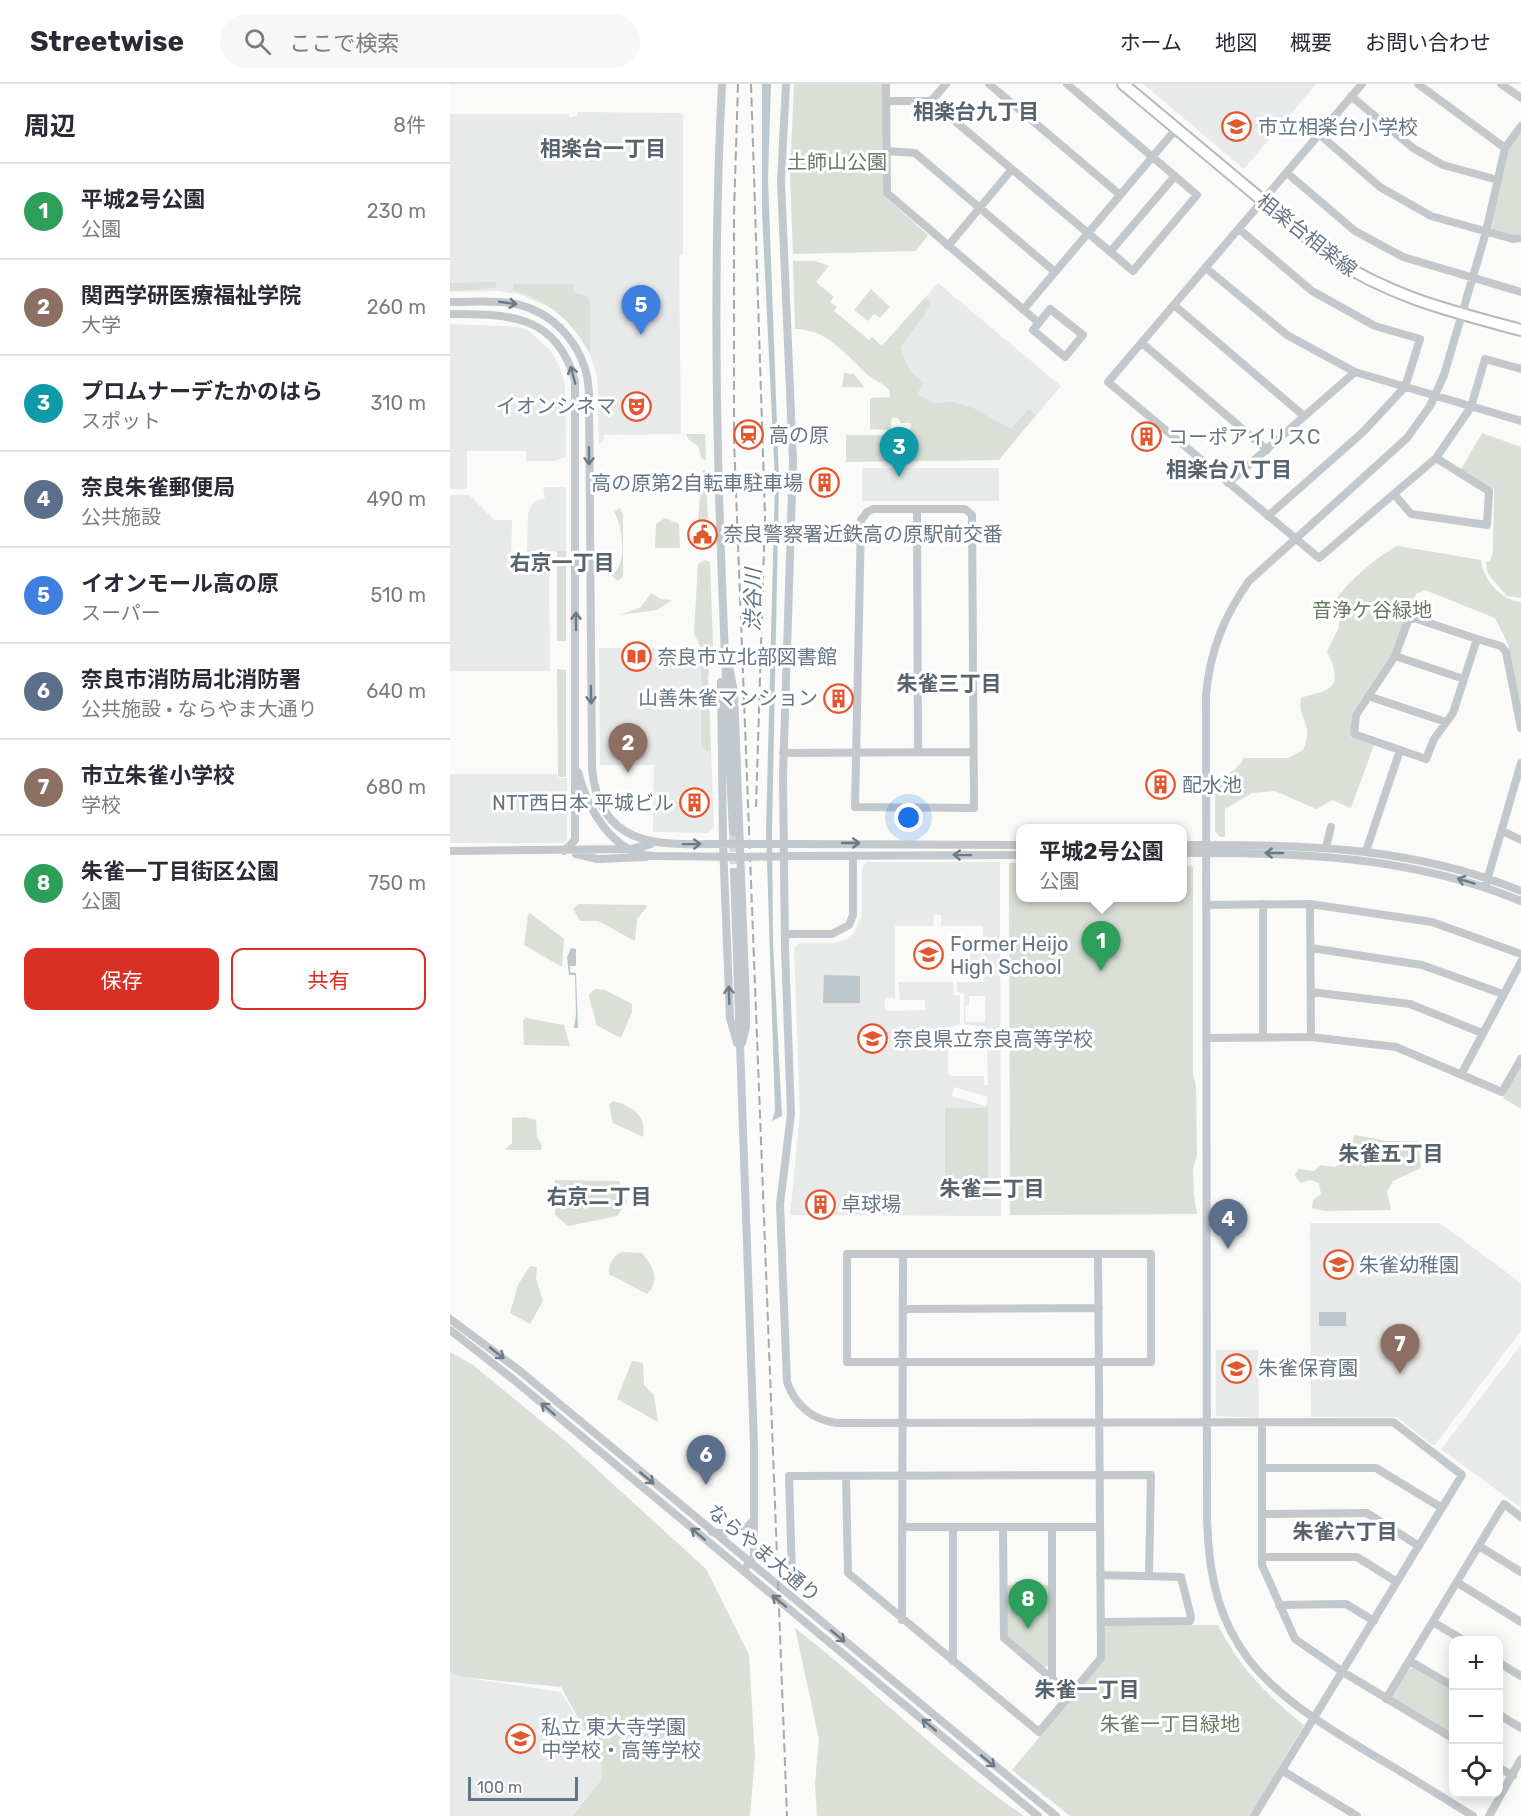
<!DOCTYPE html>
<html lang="ja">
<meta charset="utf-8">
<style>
:root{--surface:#fff;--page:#f7f7f7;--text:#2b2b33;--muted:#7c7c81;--line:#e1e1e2;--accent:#d93025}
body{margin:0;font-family:Rubik,"Noto Sans JP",sans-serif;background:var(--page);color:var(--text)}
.controls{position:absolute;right:18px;bottom:18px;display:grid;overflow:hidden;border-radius:12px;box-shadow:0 3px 15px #0003}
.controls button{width:54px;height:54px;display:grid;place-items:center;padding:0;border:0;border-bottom:2px solid var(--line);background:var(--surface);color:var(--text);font:30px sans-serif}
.scale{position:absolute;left:18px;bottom:15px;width:110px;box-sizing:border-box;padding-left:6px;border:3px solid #657683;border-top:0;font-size:16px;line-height:21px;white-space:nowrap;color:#657683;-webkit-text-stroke:4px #fff;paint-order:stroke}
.you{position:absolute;left:459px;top:734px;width:21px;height:21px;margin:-15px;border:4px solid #fff;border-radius:50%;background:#1a73e8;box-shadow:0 0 0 9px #1a73e833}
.badge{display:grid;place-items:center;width:39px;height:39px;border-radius:50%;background:var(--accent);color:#fff;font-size:20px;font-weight:700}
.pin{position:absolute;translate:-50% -50px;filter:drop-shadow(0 2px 3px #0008)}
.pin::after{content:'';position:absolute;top:32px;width:21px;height:18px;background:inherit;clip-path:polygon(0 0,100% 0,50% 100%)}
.popup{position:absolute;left:566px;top:740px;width:171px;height:78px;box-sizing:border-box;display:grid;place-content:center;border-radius:12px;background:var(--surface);filter:drop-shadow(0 2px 4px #0005);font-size:20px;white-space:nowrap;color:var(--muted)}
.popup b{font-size:22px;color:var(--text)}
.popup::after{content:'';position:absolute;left:50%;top:100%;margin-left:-12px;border:12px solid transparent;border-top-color:var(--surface)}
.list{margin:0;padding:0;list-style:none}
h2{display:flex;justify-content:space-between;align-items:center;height:78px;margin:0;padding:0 24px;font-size:26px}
h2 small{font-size:20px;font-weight:400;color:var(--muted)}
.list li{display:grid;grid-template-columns:39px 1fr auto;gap:18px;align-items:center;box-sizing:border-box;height:96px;padding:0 24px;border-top:2px solid var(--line)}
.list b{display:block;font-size:22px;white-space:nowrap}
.list p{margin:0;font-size:20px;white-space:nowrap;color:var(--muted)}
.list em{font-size:20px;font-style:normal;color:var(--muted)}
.actions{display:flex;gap:12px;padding:18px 24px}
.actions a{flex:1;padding:14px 0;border:2px solid var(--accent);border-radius:12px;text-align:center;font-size:21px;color:var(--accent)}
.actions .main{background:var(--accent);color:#fff}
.icon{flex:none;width:33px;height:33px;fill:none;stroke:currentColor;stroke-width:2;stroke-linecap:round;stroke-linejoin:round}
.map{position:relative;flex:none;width:1071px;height:1732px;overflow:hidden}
header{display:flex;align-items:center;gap:36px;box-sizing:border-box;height:84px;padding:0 30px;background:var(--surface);border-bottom:2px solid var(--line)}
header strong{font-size:28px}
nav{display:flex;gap:33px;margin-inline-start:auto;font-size:21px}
.search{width:420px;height:54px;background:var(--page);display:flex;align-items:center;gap:15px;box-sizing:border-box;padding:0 21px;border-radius:33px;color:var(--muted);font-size:22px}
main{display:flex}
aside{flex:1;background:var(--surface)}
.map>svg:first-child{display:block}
.built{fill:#e8e9e9;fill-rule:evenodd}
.green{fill:#dadfd7}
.water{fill:#bbc7cb}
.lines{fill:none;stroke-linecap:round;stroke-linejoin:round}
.minor-tunnel{stroke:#d5d9db;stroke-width:8;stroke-dasharray:8 4;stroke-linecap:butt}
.major-casing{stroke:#b5babe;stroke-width:14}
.minor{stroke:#c3c8cc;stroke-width:8}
.major{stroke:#fff;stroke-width:10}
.rail{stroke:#a2aab0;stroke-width:2;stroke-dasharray:9 4.5;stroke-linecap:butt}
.minor-bridge{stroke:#c3c8cc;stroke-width:8}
.oneway{stroke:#6a7a87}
.labels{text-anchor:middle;stroke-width:6;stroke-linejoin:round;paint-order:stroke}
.poi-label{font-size:20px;fill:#657683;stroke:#fff;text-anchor:start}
.park-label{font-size:20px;fill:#687a64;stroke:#fff}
.street-label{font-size:20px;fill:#657683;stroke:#fff}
.neighbourhood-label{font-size:21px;font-weight:bold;fill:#57646e;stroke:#fff}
.water-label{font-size:21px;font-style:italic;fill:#60757c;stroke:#fff}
</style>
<header>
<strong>Streetwise</strong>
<div class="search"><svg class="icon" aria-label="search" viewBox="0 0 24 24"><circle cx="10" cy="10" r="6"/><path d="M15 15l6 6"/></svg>ここで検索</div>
<nav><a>ホーム</a><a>地図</a><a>概要</a><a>お問い合わせ</a></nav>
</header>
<main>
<aside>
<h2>周辺<small>8件</small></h2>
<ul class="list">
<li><span class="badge" style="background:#2e9e5b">1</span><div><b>平城2号公園</b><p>公園</p></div><em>230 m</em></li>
<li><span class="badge" style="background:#8d6e63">2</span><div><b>関西学研医療福祉学院</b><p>大学</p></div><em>260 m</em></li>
<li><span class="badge" style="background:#0f9aa8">3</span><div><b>プロムナーデたかのはら</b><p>スポット</p></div><em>310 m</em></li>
<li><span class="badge" style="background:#5c6f8a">4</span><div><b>奈良朱雀郵便局</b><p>公共施設</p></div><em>490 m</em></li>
<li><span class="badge" style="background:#3f7fe0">5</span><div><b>イオンモール高の原</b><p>スーパー</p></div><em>510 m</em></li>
<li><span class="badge" style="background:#5c6f8a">6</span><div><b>奈良市消防局北消防署</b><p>公共施設 · ならやま大通り</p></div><em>640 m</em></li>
<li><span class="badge" style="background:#8d6e63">7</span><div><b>市立朱雀小学校</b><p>学校</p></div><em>680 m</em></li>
<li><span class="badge" style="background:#2e9e5b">8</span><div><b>朱雀一丁目街区公園</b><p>公園</p></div><em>750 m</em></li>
</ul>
<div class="actions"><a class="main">保存</a><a>共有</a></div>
</aside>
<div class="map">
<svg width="1071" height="1732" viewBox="0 0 1071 1732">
<rect width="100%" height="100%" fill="#fafaf8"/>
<path class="built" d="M693,0H866L794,85Z
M127,28L230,29L233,32V170L229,171L231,350L154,351L153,359H149L147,292L140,270L122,241L104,225L69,210L47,207L0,208V30H119V33L127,32Z
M488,199L611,302L562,360L461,345V338L451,339L448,334H442L440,307L429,295L420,293L411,285Z
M0,240L69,243L79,247L101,267L109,281L115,300L116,373L105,377H76V367H17V405H0Z
M412,384H549V417H412Z
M93,403H116V467L77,468L78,430L83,418L95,414Z
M0,411H19L44,436H62L61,480L99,481L100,587H0Z
M263,563L258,592L264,743L258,749L203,748L204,681H150L149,564Z
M0,690H107V694H117V756L113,759H0Z
M416,778H550L551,1132L340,1131L350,1029L344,865L349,859H384L395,856L404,849L412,830V785ZM484,831H491V842H533V853H514V861H520V879H514V886H533L534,898H507V908L514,909V940L536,943L538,1001H534V992H501L498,990V945L510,940V911H504L503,898H448L450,916H475V926L435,927V914H445V842H483ZM519,912H535V938H516L515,922H519ZM504,1003L538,1013L536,1022L502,1012ZM383,1113V1127H356V1114Z
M860,1139H990L1071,1199V1247L984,1362L946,1333H861Z
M1071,1261V1424L991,1365Z
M766,1266H808L809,1334L766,1332Z
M0,1582L11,1593L111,1608L151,1676L152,1695L121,1732H0Z"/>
<path class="green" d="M344,0H433L434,112L478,151L466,167L343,170L340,92Z
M1071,48V150L1062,152L1043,147L1041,143L1058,65Z
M343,177H365L379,182L366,198L384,213L380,218L387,223L384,227L419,256L422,253L432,262L473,216L480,215L481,221L450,264L460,287L474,299L467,310L484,319L503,318L523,324L561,345L579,325L586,331L549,376L396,378V351H448L449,345H460L461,339H451L448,334H442L440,346L420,345V314L440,313V307C431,297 424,297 417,290C396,271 377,245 345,245Z
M45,198L47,204L0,207V199Z
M63,200H123V208L137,212L140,220V270C124,238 97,216 63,206Z
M421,205L440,223L430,234L424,230L418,237L404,226Z
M394,289L404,290L414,303H392Z
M1032,349L1071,363V514L1057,512L1038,490L1036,478L1040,477L1043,468L1044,405L1011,385Z
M236,350H255L256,376L252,375L248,362L239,356Z
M255,385L258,435L248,436L252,388Z
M154,391L176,392L177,397H181V392H192V401H201V396L195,394H207V405H181V401H166V395H154Z
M170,424L173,430V492L168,497L161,491C178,484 173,440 164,428Z
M215,434L229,440L230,464H205L206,440Z
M948,462L1031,476C1033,496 1051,516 1071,518V634L1058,560L1045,534L975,506L966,510L942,569L902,629L900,653L924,661L901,724L882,716L866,725L825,707L802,709L775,725V753H770L765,747V700C775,691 788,686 794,674H838L853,666C865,639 847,636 851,614C865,608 890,609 884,586C883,579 879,573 877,567L889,543V531L882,525C884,508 931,469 948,462Z
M107,467H116V557H107Z
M255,476L260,478L263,561L258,592L261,667H258L251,663V565L244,549L248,480Z
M201,509L211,515L222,516L207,526L170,531L191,523Z
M107,585L116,586V693H108Z
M570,778V814H732V781L743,783V991L746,1001L747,1071L743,1085L744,1112L747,1130L560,1131L559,779Z
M128,820L196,821L197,823L187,835L185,857L148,837H130L123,825Z
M80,829L114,855L112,883L74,861L78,831Z
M145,905L155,906L182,920V928L171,954L146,941C146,930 139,920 139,910Z
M76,934L114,941L120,962L74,961L73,936Z
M1071,983V1025L1053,1014Z
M163,1017C182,1022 197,1031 193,1053L163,1039L159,1021Z
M495,1024H538V1116H495Z
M75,1033L86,1036L87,1053L92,1062L91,1066H55L62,1059V1034Z
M905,1051L937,1057H968L971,1084L943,1097L937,1108L941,1126L874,1127L862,1124L863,1116L871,1110L869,1099L860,1096L850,1099L845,1091L848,1085L864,1087L870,1081L885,1083L904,1073L901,1059Z
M105,1096L169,1097L177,1118L167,1132L118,1142L105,1131Z
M173,1168L192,1169C203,1182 211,1196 197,1210L159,1190C158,1180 164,1170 173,1168Z
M80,1182L87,1183L86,1195L93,1217L80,1240L60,1229L68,1201Z
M0,1268L23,1281L118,1359L256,1485L299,1571L305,1672L300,1732H122L152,1695L151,1676L111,1603L11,1593L0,1587Z
M182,1277L193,1279L194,1301L204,1311L208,1338L167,1315Z
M557,1501H599V1581L594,1584L558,1553Z
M657,1541H768C789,1583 817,1612 854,1641L800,1732H620L562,1686L654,1575V1544Z
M345,1544C423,1604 492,1676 574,1732H367L365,1700L369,1655Z
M964,1583L1003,1607V1652L943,1615L942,1611L959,1584Z"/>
<path class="water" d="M312,0H321L318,94L329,396L322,746L323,858L332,1032L322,1037L325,1027L316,746L325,397L312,128Z
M121,864L126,865V882H120V888L126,889L128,944H124L126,930L125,891H119L117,873Z
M374,891L410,892V919H373Z
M869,1228H896V1242H869Z"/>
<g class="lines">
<path class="minor-tunnel" d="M283,748L284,788"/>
<defs>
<path id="major" d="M673,0L879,172C941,213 1000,227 1071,246"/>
</defs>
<use href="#major" class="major-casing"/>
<path class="minor" d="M272,0C259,250 271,498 283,748
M336,0L331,97L343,377L333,692L335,865L341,1030L330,1120L337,1298C345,1321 362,1335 386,1339L943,1338L1012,1391L804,1732
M436,0L437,109L589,239
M539,0L669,110
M912,0L658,298L869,474L986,374L1021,323L1035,275L1071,285
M968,0L1055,64
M1051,0L1071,14
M901,12L963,64L993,81L1048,96
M437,17H481L683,187L747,111L617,0
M481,17L496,0
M869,50L930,103L981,132L1063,155L1071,154
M437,67L465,69L604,187
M837,89L905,147L953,173L1071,208
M789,145L862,207L925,242L970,255L955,303L913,348L818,432
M498,162L562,85
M660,168L725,92
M756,184L837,251L905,288L1071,337
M0,218C20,218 41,216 60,219C105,226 137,264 139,309L142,685C151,776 228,758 295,760
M724,221L854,332
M600,225L633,251L615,273L583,246Z
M573,226L726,45
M0,230C58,230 107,230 125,297V756L114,767
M692,259L817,366
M778,399L905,288
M945,411L961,430L1037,441L1039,407L986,374
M423,425H515L522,431L524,724L405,723L411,436L417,428Z
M467,425L468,668
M945,572L1014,595
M279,583L284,607L296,921V943L292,959
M271,598L273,760L280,934L287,959
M918,612L996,638
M950,666L904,650L906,631L945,572L958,537L964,534L1027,555
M333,669L523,668
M128,688C137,724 162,770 204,772L295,773
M1052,747L1071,756
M343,760L570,761
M732,761C848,760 962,762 1071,807
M876,763L881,743
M0,767L181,765L201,760
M916,767L950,666L976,675L984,655L1003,629L1027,555L1051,562L1056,568L1071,644
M732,769C848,768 962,772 1071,817
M126,770L148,775L196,773
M344,772L570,771
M284,788L304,1361V1472L297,1482
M1036,800L1071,679
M813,820V954
M860,820L861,953
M756,821L860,820L982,838L1071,870
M336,850H382L399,841L403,831V772
M861,864L972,881L1053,910
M861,908L960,920L1032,949
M757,954L861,953L946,963L1052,1008L1071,975
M1012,989L1071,878
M397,1170H701V1278H397Z
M454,1225L649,1224
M0,1235L70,1287L606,1732
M0,1246L64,1296L588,1732
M812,1339V1481L845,1555L893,1588L1004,1655
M812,1384H926L992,1424
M396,1392L398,1489L589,1648L651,1574L648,1170
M812,1430L917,1429L969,1462
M453,1443H650
M553,1443L554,1554L620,1610
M262,1448C278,1451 294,1449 304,1436
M1029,1462L1071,1488
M812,1473H907L947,1498
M342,1491L339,1392L701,1391L699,1491
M650,1491L731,1493L741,1533L740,1537L651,1538
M1008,1499L1071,1538
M829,1521L896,1520L924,1537
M452,1536L453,1170
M983,1538L1013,1556
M503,1577V1443
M960,1577L1004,1603
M1048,1578L1071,1592
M602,1594V1443
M936,1615L1054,1420L1071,1433
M1048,1630L1071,1644
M1048,1683L1063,1692
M833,1687L907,1732
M1023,1732C989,1711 956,1690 921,1670C814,1606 758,1564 757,1429L756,611C760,567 774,532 799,497L957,354L980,322L994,291L1036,148L1055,64L1071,42
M1039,1732L1071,1675"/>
<use href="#major" class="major"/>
<path class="rail" d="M288,0L284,129V356L337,1732
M301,0L315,432L306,723"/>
<path class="minor-bridge" d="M295,760H343
M295,773L344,772"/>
</g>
<defs><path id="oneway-shaft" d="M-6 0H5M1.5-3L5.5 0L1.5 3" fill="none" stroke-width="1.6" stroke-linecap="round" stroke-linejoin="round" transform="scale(1.5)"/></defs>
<g class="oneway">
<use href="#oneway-shaft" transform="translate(58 219) rotate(8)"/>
<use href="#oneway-shaft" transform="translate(123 291) rotate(-105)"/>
<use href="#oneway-shaft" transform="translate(139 372) rotate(90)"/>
<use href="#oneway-shaft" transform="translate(126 537) rotate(-90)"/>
<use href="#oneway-shaft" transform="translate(141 611) rotate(89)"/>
<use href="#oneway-shaft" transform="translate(401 759)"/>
<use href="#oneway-shaft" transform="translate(242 760) rotate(-1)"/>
<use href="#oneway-shaft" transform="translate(824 769) rotate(-180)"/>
<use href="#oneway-shaft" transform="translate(512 771) rotate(-179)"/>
<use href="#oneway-shaft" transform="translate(1016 797) rotate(-163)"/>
<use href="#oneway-shaft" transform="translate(279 911) rotate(-92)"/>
<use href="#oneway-shaft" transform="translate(47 1269) rotate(38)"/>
<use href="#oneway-shaft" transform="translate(98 1325) rotate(-139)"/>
<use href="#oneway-shaft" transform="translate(197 1394) rotate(40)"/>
<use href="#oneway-shaft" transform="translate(248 1450) rotate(-140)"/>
<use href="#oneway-shaft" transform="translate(329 1517) rotate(-141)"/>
<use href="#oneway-shaft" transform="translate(388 1552) rotate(40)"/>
<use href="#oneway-shaft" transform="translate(479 1641) rotate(-140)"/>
<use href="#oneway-shaft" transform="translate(538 1677) rotate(40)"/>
</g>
<defs>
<symbol id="school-ring" viewBox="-11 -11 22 22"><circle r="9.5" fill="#fff" stroke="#e4572e" stroke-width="1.5"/><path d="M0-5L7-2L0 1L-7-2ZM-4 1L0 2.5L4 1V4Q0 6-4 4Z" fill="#e4572e"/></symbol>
<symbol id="theatre-ring" viewBox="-11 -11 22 22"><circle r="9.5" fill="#fff" stroke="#e4572e" stroke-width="1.5"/><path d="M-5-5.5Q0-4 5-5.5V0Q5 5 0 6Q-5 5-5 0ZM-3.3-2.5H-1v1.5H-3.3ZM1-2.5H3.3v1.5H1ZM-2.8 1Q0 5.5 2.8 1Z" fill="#e4572e"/></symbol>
<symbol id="station-ring" viewBox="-11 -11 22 22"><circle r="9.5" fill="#fff" stroke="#e4572e" stroke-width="1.5"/><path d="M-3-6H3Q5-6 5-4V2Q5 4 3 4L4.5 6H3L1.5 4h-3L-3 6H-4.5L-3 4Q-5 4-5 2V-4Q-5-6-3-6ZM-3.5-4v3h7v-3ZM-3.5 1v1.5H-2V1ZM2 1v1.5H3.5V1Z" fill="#e4572e"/></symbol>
<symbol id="building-ring" viewBox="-11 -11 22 22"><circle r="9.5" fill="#fff" stroke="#e4572e" stroke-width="1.5"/><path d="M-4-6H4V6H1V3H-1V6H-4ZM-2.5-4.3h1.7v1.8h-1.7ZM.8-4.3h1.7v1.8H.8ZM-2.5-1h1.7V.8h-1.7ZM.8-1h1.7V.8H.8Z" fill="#e4572e"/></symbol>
<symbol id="civic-ring" viewBox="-11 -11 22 22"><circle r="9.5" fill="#fff" stroke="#e4572e" stroke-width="1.5"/><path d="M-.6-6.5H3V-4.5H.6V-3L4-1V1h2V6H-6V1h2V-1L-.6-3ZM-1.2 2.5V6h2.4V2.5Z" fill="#e4572e"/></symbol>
<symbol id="library-ring" viewBox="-11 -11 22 22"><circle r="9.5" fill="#fff" stroke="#e4572e" stroke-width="1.5"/><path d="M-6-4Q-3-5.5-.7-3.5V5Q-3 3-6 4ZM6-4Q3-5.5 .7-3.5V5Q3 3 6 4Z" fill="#e4572e"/></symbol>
</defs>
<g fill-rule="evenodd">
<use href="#school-ring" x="770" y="26" width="33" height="33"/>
<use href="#theatre-ring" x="170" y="306" width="33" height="33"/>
<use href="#station-ring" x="282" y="334" width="33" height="33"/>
<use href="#building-ring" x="680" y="336" width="33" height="33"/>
<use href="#building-ring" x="358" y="382" width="33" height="33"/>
<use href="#civic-ring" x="236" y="434" width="33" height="33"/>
<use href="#library-ring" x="170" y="556" width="33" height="33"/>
<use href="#building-ring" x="372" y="598" width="33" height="33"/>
<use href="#building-ring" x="694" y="684" width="33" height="33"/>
<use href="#building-ring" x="228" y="702" width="33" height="33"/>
<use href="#school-ring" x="462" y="854" width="33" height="33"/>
<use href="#school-ring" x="406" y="938" width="33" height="33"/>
<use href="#building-ring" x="354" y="1104" width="33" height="33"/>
<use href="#school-ring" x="872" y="1164" width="33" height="33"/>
<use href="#school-ring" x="770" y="1268" width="33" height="33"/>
<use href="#school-ring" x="54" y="1638" width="33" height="33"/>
</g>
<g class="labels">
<g class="poi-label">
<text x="808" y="50">市立相楽台小学校</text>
<text x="166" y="329" text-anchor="end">イオンシネマ</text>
<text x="319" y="358">高の原</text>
<text x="718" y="360">コーポアイリスC</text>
<text x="353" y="406" text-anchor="end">高の原第2自転車駐車場</text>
<text x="273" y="457">奈良警察署近鉄高の原駅前交番</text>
<text x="207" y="580">奈良市立北部図書館</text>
<text x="368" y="621" text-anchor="end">山善朱雀マンション</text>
<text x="732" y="708">配水池</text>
<text x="224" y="726" text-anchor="end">NTT西日本 平城ビル</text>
<text x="500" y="867">Former Heijo<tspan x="500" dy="23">High School</tspan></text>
<text x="443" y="962">奈良県立奈良高等学校</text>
<text x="391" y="1127">卓球場</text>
<text x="909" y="1188">朱雀幼稚園</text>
<text x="808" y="1291">朱雀保育園</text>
<text x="91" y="1650">私立 東大寺学園<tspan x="91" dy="23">中学校・高等学校</tspan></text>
</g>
<g class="park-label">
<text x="387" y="85">土師山公園</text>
<text x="922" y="533">音浄ケ谷緑地</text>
<text x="720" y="1647">朱雀一丁目緑地</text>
</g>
<g class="street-label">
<text transform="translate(857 151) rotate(38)" y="7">相楽台相楽線</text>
<text transform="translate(314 1469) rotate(40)" y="7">ならやま大通り</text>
</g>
<g class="neighbourhood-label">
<text x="526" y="35">相楽台九丁目</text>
<text x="153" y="72">相楽台一丁目</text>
<text x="779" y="393">相楽台八丁目</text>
<text x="112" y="486">右京一丁目</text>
<text x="499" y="607">朱雀三丁目</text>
<text x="941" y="1077">朱雀五丁目</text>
<text x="542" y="1112">朱雀二丁目</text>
<text x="149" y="1120">右京二丁目</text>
<text x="895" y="1455">朱雀六丁目</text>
<text x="637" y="1613">朱雀一丁目</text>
</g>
<g class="water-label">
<text transform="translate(303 516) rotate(-89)" y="7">渋谷川</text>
</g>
</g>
</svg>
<div class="controls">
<button>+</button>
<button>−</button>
<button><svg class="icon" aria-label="locate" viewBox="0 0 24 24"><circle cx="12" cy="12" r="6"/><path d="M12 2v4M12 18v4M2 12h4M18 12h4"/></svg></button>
</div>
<div class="scale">100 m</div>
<div class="you"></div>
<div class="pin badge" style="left:651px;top:887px;background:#2e9e5b">1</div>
<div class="popup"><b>平城2号公園</b>公園</div>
<div class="pin badge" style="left:178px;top:689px;background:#8d6e63">2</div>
<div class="pin badge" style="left:449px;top:393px;background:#0f9aa8">3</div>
<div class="pin badge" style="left:778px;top:1165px;background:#5c6f8a">4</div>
<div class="pin badge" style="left:191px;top:251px;background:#3f7fe0">5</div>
<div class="pin badge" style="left:256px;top:1401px;background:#5c6f8a">6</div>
<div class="pin badge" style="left:950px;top:1290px;background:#8d6e63">7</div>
<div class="pin badge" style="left:578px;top:1545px;background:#2e9e5b">8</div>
</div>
</main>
